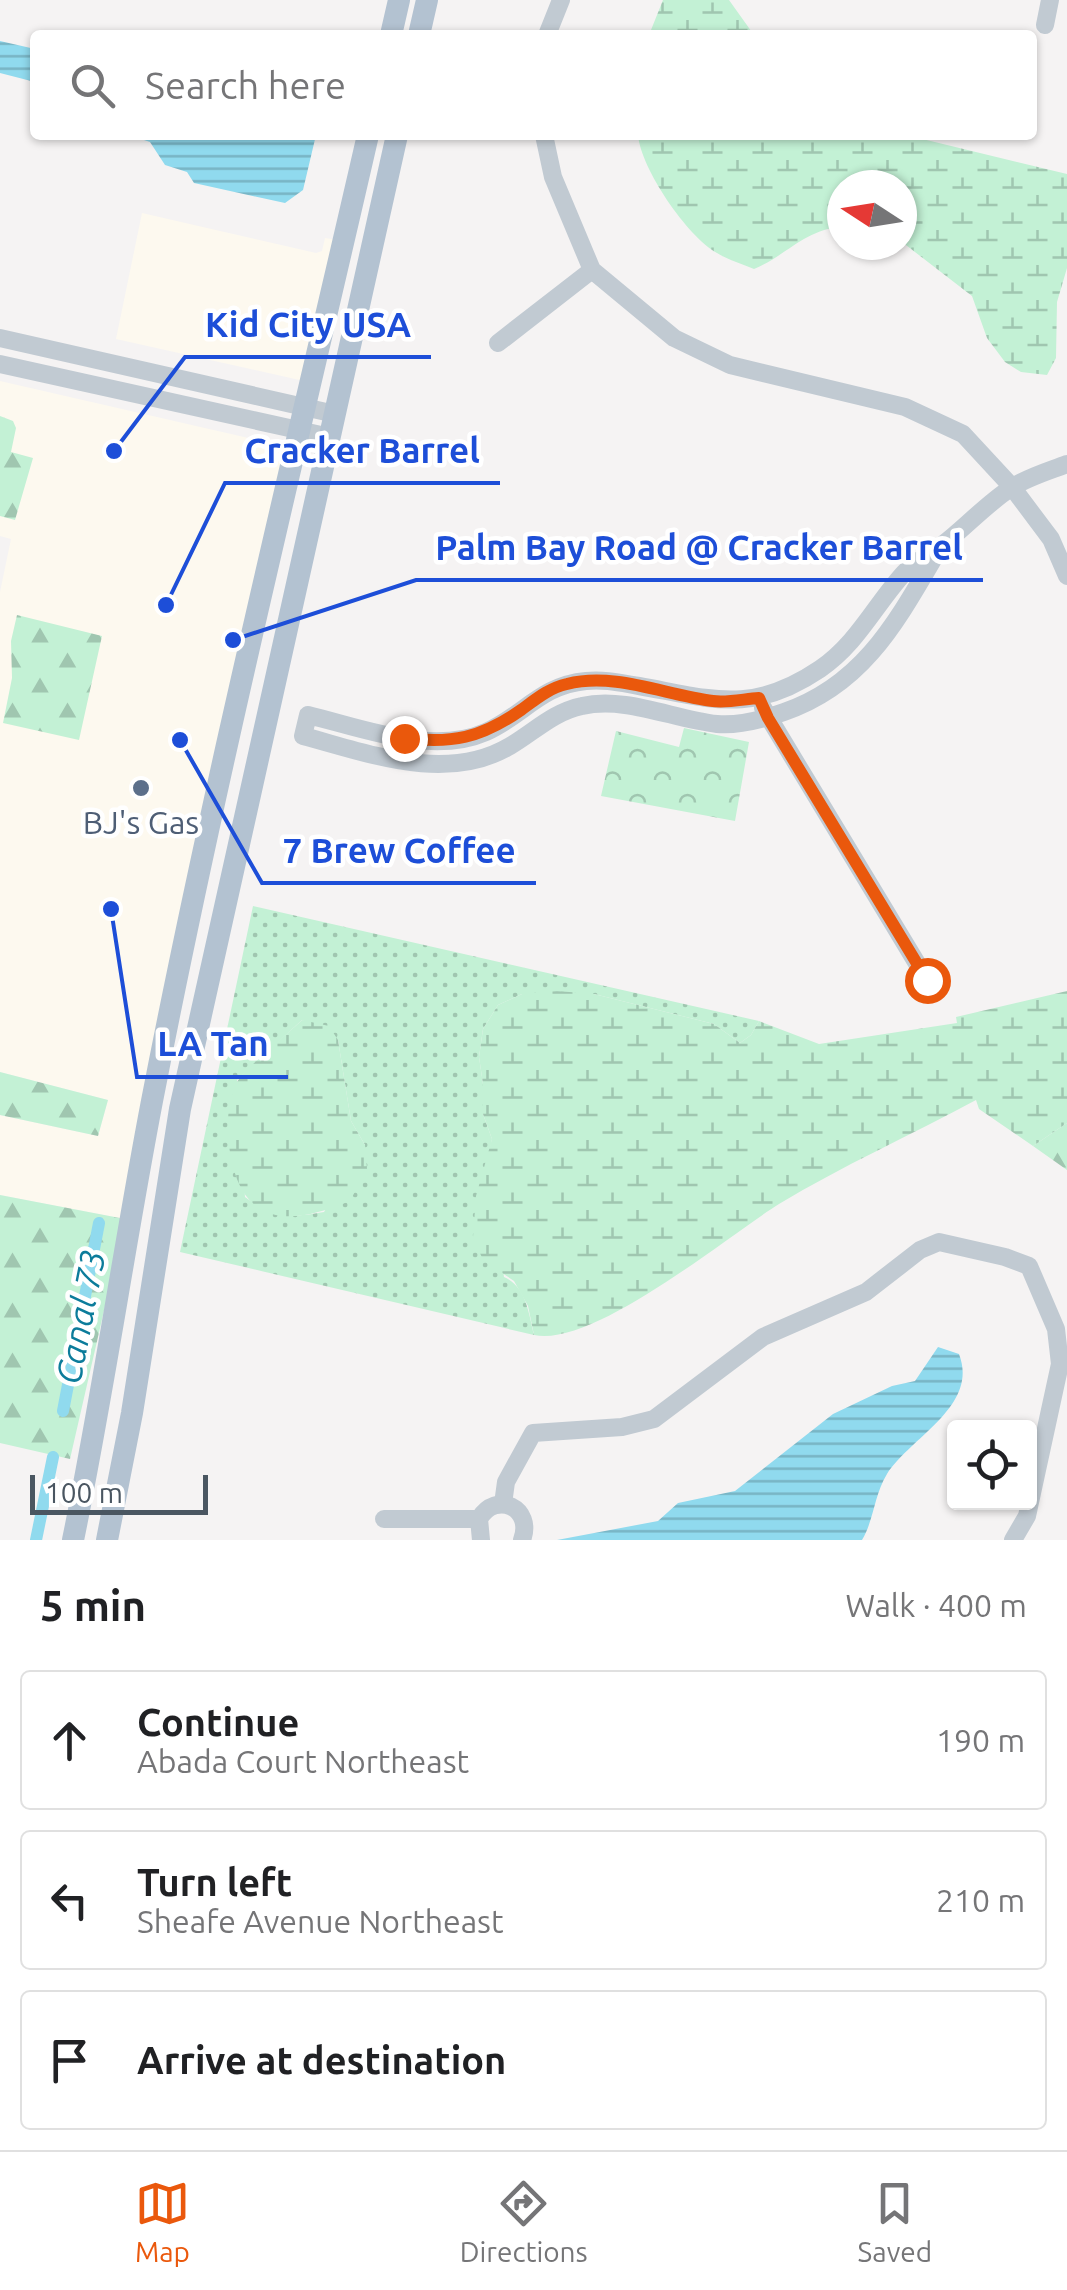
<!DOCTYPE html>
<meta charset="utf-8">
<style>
:root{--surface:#fff;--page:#f6f6f6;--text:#202124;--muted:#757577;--line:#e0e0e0;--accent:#ea580c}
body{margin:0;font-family:Ubuntu,sans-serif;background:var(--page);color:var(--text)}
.controls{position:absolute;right:30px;bottom:30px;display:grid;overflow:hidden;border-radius:10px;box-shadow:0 2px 8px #0004}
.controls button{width:90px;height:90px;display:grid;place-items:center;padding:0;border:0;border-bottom:2px solid var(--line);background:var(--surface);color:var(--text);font:50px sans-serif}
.compass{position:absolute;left:827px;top:170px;width:90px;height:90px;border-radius:50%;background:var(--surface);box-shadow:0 2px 8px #0004;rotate:282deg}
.scale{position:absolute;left:30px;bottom:25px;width:178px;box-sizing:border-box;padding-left:10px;border:5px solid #4a5661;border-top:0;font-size:28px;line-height:35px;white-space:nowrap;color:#4a5661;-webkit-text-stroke:8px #fff;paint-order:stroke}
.stop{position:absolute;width:30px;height:30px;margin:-22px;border:8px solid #ea580c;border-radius:50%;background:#fff}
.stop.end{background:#ea580c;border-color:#fff;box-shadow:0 2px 10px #0008}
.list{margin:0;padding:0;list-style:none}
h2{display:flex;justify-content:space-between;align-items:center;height:130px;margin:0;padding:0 40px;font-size:42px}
h2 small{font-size:32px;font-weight:400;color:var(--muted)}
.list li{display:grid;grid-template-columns:65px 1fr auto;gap:30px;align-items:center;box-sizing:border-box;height:140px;margin:0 20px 20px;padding:0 20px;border:2px solid var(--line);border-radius:10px}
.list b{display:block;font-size:38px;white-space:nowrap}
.list p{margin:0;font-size:32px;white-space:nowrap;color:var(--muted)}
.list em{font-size:32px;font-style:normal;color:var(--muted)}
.icon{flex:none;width:55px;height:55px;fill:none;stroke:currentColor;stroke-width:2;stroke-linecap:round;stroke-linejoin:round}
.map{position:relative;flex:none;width:1067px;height:1540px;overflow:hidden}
.search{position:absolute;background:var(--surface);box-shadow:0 2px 8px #0004;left:30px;right:30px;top:30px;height:110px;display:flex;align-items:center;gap:25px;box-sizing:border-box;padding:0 35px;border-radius:10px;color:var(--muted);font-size:38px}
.sheet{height:610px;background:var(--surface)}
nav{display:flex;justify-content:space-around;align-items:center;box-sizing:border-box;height:140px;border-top:2px solid var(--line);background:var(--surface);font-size:28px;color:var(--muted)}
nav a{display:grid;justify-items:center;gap:5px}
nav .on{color:var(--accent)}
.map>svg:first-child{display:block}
.commercial{fill:#fdf9ef}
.grass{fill:url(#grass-dots);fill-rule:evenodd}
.forest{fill:url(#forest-firs)}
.wetland{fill:url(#wetland-marsh)}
.park{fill:url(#park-crowns)}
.water{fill:url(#water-rules)}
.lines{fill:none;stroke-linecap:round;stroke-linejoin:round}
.canal{stroke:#90daee;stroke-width:12}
.minor{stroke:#c1cad2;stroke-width:18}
.major{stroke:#b3c2d1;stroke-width:22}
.route{stroke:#ea580c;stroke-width:12}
.service-dot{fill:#5c6f8a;stroke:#fff;stroke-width:4}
.labels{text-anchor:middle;stroke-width:9;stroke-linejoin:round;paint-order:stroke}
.service-label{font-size:32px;fill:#4e5e75;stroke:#fff}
.water-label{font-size:35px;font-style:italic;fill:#0c7c9b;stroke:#fff}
.leader{fill:none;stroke:#1d4ed8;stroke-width:4}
.callout-dot{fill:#1d4ed8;stroke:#fff;stroke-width:4}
.callout-label{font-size:35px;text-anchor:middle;font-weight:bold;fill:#1d4ed8;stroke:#fff;stroke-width:9;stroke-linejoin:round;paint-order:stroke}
</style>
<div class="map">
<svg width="1067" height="1540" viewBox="0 0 1067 1540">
<defs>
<pattern id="grass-dots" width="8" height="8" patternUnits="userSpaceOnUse" patternTransform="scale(2.5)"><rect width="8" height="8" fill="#c3f1d5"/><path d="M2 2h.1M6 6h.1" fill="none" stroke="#a0c6b0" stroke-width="1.8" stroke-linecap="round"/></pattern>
<pattern id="forest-firs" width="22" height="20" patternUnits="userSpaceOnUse" patternTransform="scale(2.5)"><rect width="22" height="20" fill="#c3f1d5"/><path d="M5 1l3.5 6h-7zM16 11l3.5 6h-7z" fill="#a0c6b0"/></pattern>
<pattern id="wetland-marsh" width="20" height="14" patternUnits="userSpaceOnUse" patternTransform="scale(2.5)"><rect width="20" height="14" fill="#c3f1d5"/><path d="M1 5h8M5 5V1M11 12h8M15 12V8" fill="none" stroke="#a0c6b0"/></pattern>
<pattern id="park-crowns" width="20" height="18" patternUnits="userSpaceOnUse" patternTransform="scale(2.5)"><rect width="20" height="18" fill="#c3f1d5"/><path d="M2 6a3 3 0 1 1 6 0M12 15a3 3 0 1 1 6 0" fill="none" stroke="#a0c6b0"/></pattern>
<pattern id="water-rules" width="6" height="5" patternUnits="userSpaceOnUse" patternTransform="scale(2.5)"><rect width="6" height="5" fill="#90daee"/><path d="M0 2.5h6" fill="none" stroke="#78b4c4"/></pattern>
</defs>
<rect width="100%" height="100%" fill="#f5f3f3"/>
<path class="commercial" d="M142,213L316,253L322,251L325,238L337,240L304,381L116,339Z
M0,381L288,447L125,1219L0,1195V1115L98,1136L108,1100L0,1072V592L11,539L0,536Z"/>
<path class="grass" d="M253,906L759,1021L751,1035L740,1043L714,1024L594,994H522L498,1005L483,1029L479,1057L483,1084V1114L492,1139L488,1160L504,1277C526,1286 529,1314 534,1335L180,1252ZM302,1020L338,1040L351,1121L365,1145L324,1212C288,1218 275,1219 245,1197L237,1080Z"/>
<path class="forest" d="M0,416L13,421L16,428L11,452L33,458L15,520L0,516Z
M17,615L102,636L79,740L3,723L12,678L11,641Z
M0,1072L108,1100L98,1136L0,1115Z
M1067,1123V1170L1033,1146Z
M0,1195L125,1219L70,1459L0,1443Z"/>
<path class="wetland" d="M663,0H729L754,35H649Z
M638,135H906L1067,174V268L1057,302L1056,358L1047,375L1021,372L1005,362L987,338L972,296L902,242V185H842V227C805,229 786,256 754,269C742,264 728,260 717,253C687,236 641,169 638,135Z
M557,991L594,994L714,1024L740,1043L751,1035L759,1021L819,1044L957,1023L956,1017L1067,991V1123L1033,1146L979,1109L976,1100C911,1135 842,1166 779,1204C726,1237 593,1348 534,1335L528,1306L514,1281L483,1260L473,1237L476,1196L492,1139L483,1114V1084L479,1057L483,1029L498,1005L522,994Z
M302,1020L329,1026L338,1040L351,1121L365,1145L367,1169L350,1201C290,1226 242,1227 230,1152C226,1129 227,1106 236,1084C241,1071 288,1034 302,1020Z"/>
<path class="park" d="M684,728L749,742L735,821L601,796L616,731L679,747Z"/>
<path class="water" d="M0,41L35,49V82L0,73Z
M129,135H316L303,190L285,203L194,183L187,172L165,165L150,142Z
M938,1347L959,1354C979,1406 912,1436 887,1474C874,1495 874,1520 862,1540H557L658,1521L678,1503L735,1491L833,1414L892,1386L915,1381Z"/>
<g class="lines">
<path class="canal" d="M63,1411L99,1223
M36,1540L53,1457"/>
<path class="minor" d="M1045,25L1050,0
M547,35L561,0
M544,135L553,177L592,270L674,338L730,365L905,407L963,434L1012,487L1051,539L1067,576
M0,338L335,414
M498,343L592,270
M0,364L330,437
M941,546C899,617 866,684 784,712C764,719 738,726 717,724C673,719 625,696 582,706C553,712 534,732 510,746C446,784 368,753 303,736L308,715C362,728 432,756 486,732C524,715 541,685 586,681C604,679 621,683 639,686C712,699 752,715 820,669C857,644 875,605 904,573C914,562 929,555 941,546C965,528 986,504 1011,488C1028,477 1049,471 1067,464
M763,708L927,980
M503,1504L506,1482L533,1433L622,1427L654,1419L763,1337L866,1292L920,1250L939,1242L1005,1257L1029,1266L1056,1329L1060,1364L1027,1516L1013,1540
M384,1519H479
M481,1540L479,1519C496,1490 534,1508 522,1540"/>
<path class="major" d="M391,35L399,0
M419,35L427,0
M73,1540C103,1394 124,1247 152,1101C215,777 294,457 368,135
M107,1540L132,1413L180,1109L397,135"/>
</g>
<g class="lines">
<path class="route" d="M404,738C452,744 481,738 521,710C536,699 549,688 567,684C615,672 665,695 713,701C727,703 744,699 759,698L768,718L927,980"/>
</g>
<circle class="service-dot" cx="141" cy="788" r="10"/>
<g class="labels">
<g class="service-label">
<text x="141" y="834">BJ's Gas</text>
</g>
<g class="water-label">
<text transform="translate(81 1317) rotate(-79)" y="12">Canal 73</text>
</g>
</g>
<path class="leader" d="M114 451L185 357H431M166 605L225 483H500M233 640L416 580H983M180 740L262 883H536M111 909L137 1077H288"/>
<g class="callout-dot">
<circle cx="114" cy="451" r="10"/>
<circle cx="166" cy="605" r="10"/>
<circle cx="233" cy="640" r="10"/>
<circle cx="180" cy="740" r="10"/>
<circle cx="111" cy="909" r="10"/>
</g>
<g class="callout-label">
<text x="308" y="337">Kid City USA</text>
<text x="362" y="463">Cracker Barrel</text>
<text x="699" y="560">Palm Bay Road @ Cracker Barrel</text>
<text x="399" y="863">7 Brew Coffee</text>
<text x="213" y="1056">LA Tan</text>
</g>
</svg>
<div class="controls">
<button><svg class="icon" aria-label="locate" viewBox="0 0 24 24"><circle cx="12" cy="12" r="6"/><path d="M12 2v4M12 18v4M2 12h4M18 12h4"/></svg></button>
</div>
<svg class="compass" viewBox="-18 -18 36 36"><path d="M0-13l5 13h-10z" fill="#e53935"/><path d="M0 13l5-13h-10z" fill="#757577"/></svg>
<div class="scale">100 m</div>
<div class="stop" style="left:927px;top:980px"></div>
<div class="stop end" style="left:404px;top:738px"></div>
<div class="search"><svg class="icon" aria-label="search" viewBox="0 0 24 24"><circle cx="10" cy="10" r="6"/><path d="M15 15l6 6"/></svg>Search here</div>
</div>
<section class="sheet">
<h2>5 min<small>Walk · 400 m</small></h2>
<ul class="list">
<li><svg class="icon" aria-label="ahead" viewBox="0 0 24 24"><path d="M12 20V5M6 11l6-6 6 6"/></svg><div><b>Continue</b><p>Abada Court Northeast</p></div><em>190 m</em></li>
<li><svg class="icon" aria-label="left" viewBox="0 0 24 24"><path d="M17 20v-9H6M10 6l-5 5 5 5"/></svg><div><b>Turn left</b><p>Sheafe Avenue Northeast</p></div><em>210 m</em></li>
<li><svg class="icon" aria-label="arrive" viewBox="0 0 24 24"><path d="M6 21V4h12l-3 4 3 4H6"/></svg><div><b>Arrive at destination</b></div></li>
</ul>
</section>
<nav>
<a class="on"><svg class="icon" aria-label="map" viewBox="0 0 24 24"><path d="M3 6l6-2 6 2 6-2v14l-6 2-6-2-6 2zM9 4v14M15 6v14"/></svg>Map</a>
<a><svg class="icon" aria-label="directions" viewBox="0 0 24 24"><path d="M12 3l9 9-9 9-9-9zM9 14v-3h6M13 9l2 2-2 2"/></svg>Directions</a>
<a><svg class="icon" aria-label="saved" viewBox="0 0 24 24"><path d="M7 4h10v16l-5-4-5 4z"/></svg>Saved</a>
</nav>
